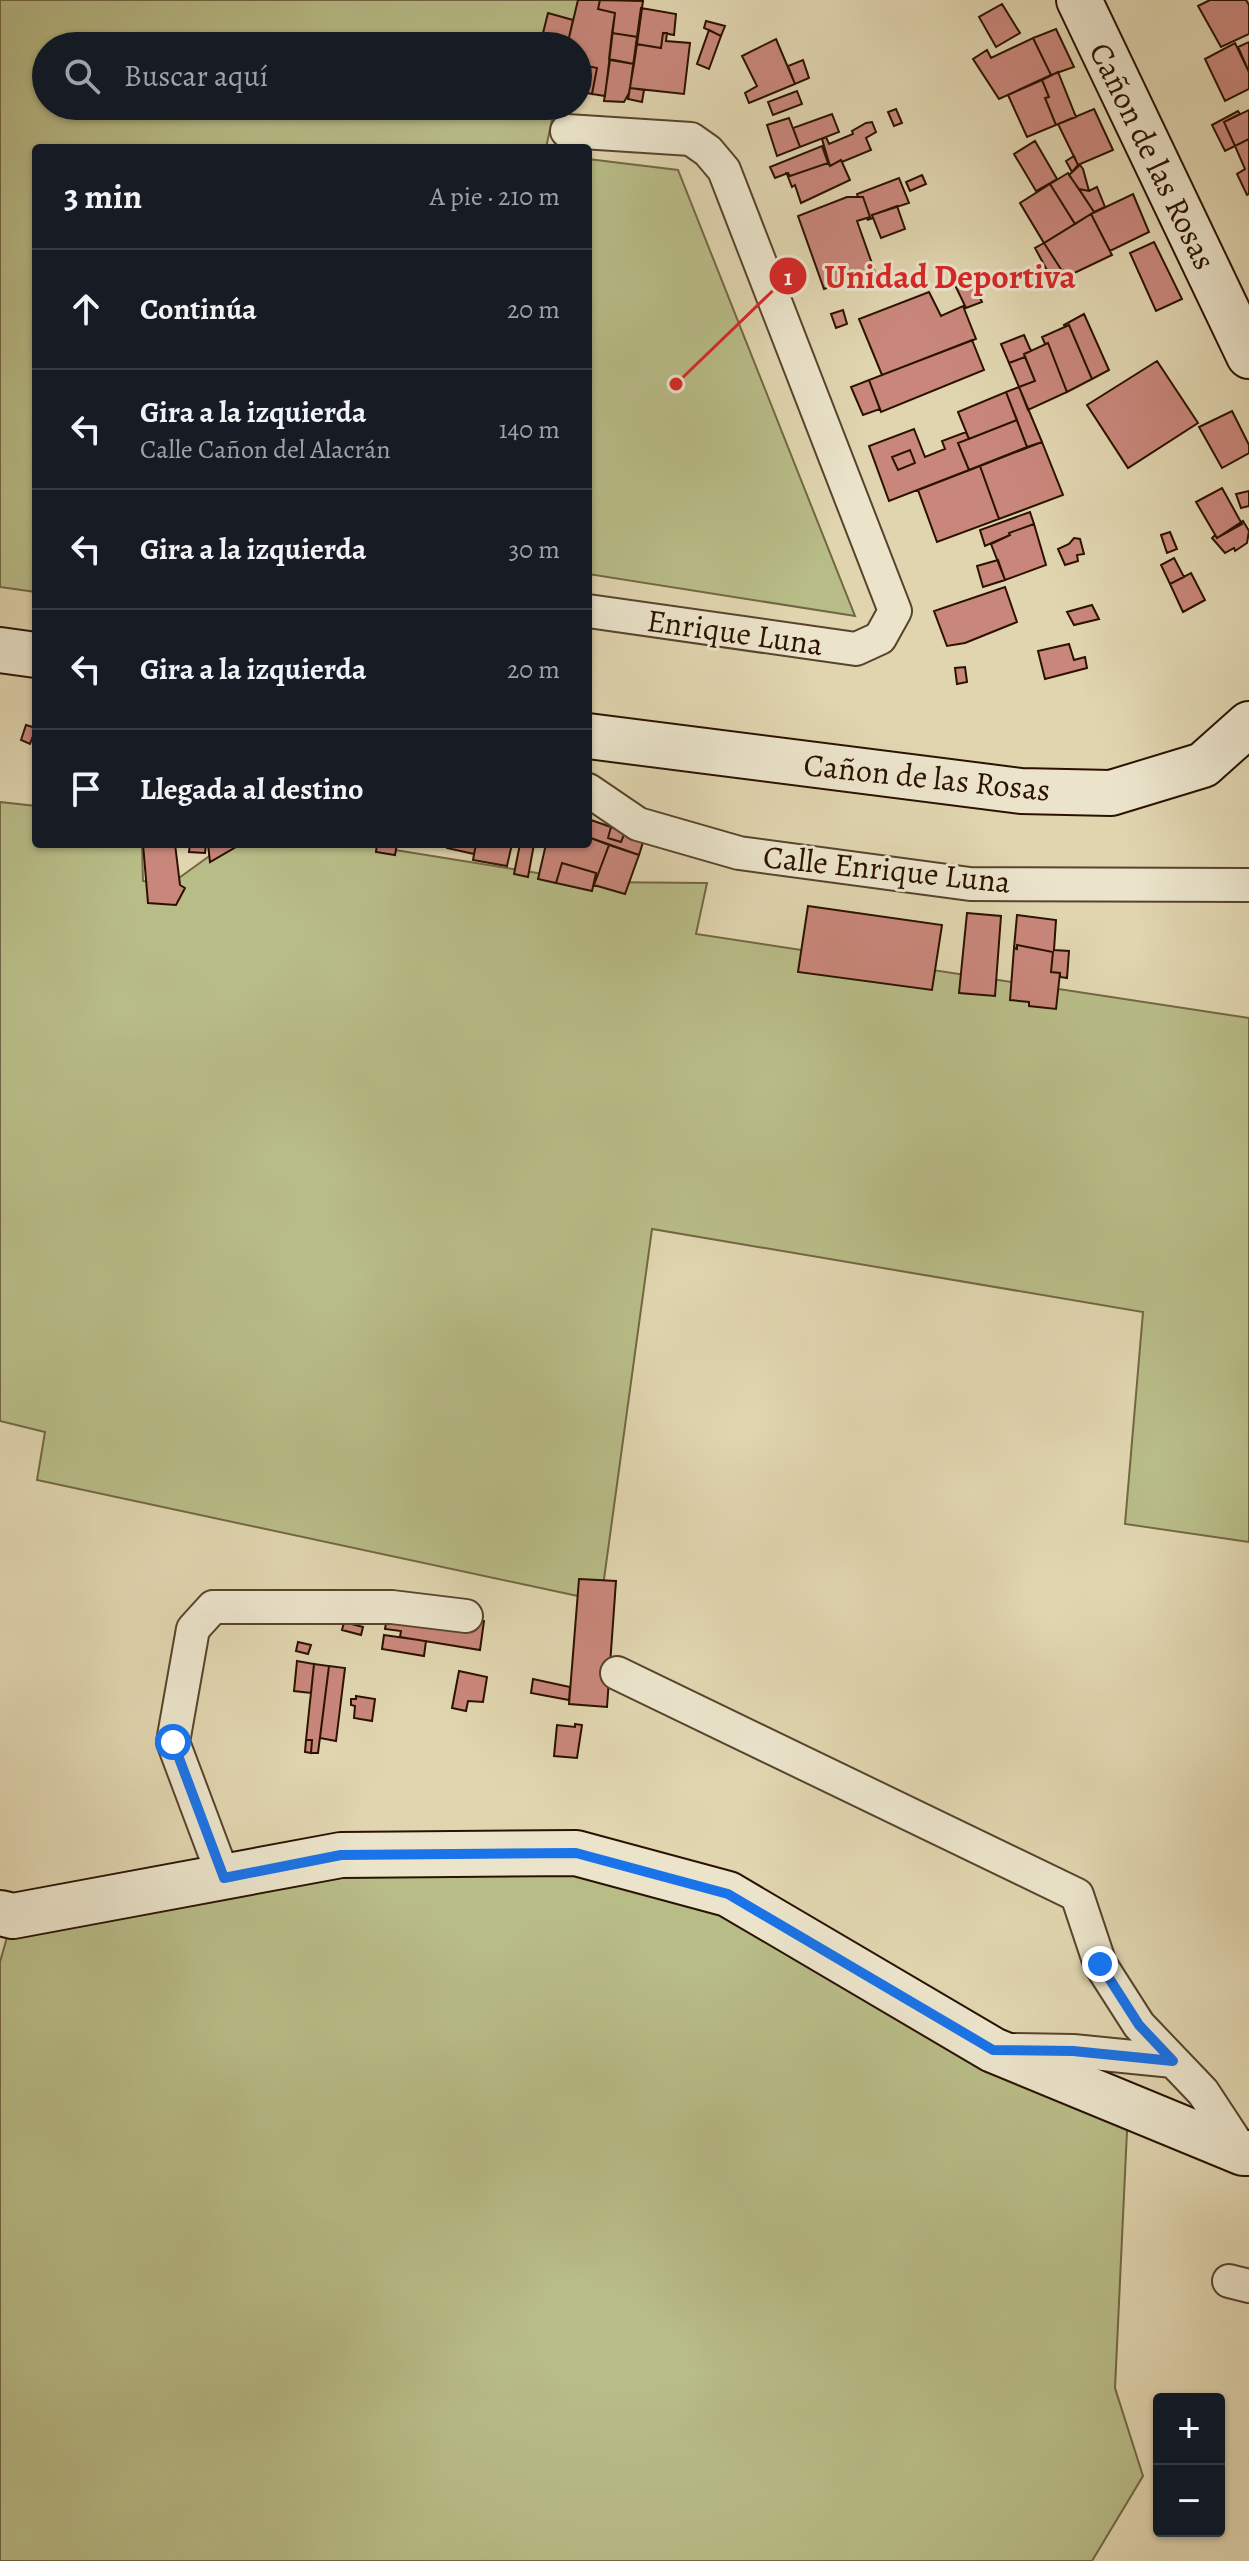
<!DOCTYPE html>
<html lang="es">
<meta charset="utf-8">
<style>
:root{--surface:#171b24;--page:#242831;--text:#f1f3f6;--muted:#9ea1a6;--line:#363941}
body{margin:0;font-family:Alegreya,serif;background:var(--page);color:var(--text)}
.controls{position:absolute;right:24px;bottom:24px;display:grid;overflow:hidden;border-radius:8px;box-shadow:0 2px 6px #0004}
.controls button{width:72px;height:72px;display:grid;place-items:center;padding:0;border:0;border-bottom:2px solid var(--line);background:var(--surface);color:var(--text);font:40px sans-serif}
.stop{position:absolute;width:24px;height:24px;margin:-18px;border:6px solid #1a73e8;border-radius:50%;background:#fff}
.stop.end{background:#1a73e8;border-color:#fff;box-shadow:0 2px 8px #0008}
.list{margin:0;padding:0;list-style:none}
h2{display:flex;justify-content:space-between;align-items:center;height:104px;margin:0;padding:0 32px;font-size:34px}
h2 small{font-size:26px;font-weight:400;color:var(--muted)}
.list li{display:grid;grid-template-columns:52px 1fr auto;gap:24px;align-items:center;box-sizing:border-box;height:120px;padding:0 32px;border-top:2px solid var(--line)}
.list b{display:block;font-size:30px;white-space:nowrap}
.list p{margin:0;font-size:26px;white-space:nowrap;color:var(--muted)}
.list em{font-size:26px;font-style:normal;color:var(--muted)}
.icon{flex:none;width:44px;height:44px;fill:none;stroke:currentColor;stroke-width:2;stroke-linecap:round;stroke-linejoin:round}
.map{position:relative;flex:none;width:1249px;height:2561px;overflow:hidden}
.search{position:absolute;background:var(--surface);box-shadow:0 2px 6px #0004;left:32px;top:32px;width:560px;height:88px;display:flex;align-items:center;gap:20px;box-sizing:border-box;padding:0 28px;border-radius:44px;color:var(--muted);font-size:30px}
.panel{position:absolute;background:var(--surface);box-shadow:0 2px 6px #0004;left:32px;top:144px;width:560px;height:704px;border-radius:8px}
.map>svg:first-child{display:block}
.green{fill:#b8bc87;stroke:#726744;stroke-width:2}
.building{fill:#c9877b;stroke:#2b1200;stroke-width:2;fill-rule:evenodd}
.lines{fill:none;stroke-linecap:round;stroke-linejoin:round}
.street-casing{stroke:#58432c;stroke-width:36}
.secondary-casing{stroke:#2b1200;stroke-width:48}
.street{stroke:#ebe4cb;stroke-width:32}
.secondary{stroke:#ebe4cb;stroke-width:44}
.route{stroke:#1a73e8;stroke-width:10}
.labels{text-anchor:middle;stroke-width:6;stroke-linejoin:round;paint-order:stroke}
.street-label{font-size:32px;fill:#2b1200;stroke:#ebe4cb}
.leader{fill:none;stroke:#d62828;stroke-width:3}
.callout-dot{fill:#d62828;stroke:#ebe4cb;stroke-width:3}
.mark-label{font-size:24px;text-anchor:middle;font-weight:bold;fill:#fff}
.callout-label{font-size:34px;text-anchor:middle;font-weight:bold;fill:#d62828;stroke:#ebe4cb;stroke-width:6;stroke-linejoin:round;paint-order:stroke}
</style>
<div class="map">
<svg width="1249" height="2561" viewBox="0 0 1249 2561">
<rect width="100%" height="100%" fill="#e0d5af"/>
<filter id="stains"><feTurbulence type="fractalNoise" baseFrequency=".0025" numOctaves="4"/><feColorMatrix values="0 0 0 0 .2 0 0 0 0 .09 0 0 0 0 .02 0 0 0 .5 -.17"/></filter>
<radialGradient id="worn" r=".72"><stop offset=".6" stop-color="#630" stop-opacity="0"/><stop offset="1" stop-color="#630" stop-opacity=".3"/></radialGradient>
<path class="green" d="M0,0H580L569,46H46V106H555L546,148H36V592L0,587Z
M588,159L678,170L855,616L588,574Z
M0,802L36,806V844H142L143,881L172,883L226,844H358L593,882L707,883L696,934L1249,1018V1542L1125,1524L1143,1312L652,1229L601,1601L37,1480L45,1432L0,1421Z
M576,1853L728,1894L1119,2102L1127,2131L1115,2388L1143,2476L1092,2561H0V1962L13,1916L224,1878Z"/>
<path class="building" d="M578,0H600L598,9L615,13L605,96L592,94L597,68L582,65L578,70V46H567Z
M600,0L643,1L638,37L612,33L615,13L598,9Z
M1210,0H1246L1249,5V34L1221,47L1198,6Z
M1002,4L1020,33L996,47L979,17Z
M641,8L676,14L674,35L663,33L661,48L636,44Z
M548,13L573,20L567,46L540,45Z
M706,21L725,26L721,36L704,28Z
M1056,29L1074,67L1051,75L1033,38Z
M709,30L721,36L709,69L697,64Z
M612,33L638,37L634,64L609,59Z
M663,33H667L666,41L690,43L684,94L630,88L636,44L661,48Z
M1033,38L1051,75L999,99L973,59L987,50L991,58Z
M776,39L795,84L749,103L745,93L757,86L742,56Z
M1249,42V72L1238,47Z
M1235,43L1249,72V89L1225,101L1205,59Z
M610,60L634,64L629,93L624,102L604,101Z
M803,60L809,78L795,84L788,66Z
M582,65L597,68L592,94L578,91V75Z
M1058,72L1076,117L1056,125L1045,98L1049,97L1042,80Z
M1042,80L1049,97L1045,98L1056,125L1027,137L1008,95Z
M630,88L644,90L642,102L628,99Z
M797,91L802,104L773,115L768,102Z
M896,109L902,123L894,126L888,112Z
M1094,109L1113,150L1078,165L1058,124Z
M1249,110V139L1235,146L1224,122Z
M1238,111L1240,114L1224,122L1235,146L1225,151L1212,125Z
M832,114L839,132L800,147L793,128Z
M789,118L800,147L777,156L767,125Z
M872,122L876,132L866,138L871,150L842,162L841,160L830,166L822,139L826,137L829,144L853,134L852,131L866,123Z
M1249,139V194L1247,195L1237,174L1245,169L1235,146Z
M1035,141L1057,179L1036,191L1014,154Z
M822,146L828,163L790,176L788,173L775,178L770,167Z
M1074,156L1078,165L1072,172L1066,161Z
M841,160L850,180L801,203L795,185L792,187L787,174L790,176L828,163L830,166Z
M1080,165L1083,169L1089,191L1079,189L1069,175Z
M1068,173L1094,212L1075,224L1050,184Z
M922,175L926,184L910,191L906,182Z
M899,178L909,203L872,215L873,218L867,220L870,217L863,197H858L857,194Z
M1050,184L1075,224L1044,243L1020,203Z
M1097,187L1105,207L1094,212L1079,189L1089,191Z
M1133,194L1149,232L1110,251L1091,214Z
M847,197H863L870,217L857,221L875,272L824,289L798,216Z
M897,206L905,229L881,238L872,215Z
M1091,214L1112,255L1066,277L1044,243Z
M1154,242L1182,299L1156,311L1130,253Z
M1044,243L1066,277L1054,283L1035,248Z
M970,276L982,302L966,308L954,283Z
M929,292L941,316L963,306L976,339L882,375L859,319Z
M843,310L847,324L836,328L831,314Z
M1084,314L1109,370L1092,379L1069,325L1065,327L1064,325Z
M1069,325L1092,379L1067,392L1048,343L1045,344L1042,337Z
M1024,335L1031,351L1024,354L1025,357L1009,363L1001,344Z
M972,340L984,370L881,412L869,380Z
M1048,343L1067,392L1028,410L1019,387L1035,381L1024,354Z
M1025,357L1035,381L1019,387L1009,363Z
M1157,361L1198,423L1128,468L1087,405Z
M869,380L880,409L863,415L851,387Z
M1019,387L1042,442L1027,447L1006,392Z
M1006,392L1017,420L969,439L958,412Z
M1232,411L1249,445V453L1222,468L1199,427Z
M1017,420L1027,447L969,470L958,443Z
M914,429L925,457L945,449L942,441L966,432L969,439L958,443L969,470L889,501L869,446ZM910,450L915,463L898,470L892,457Z
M1042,442L1063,495L999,519L980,466Z
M910,450L915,463L898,470L892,457Z
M980,466L999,519L937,542L918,490Z
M1222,488L1242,524L1217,538L1196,502Z
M1249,491V506L1241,508L1236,494Z
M1030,512L1034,524L1009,533L1010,535L985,546L980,530Z
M1243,521L1249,531L1247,543L1235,551L1234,548L1225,553L1212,538L1215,535L1217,538Z
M1034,524L1046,565L1005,580L991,544L1010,535L1009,533Z
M1170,532L1177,549L1167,553L1161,535Z
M1074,538L1080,539L1084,554L1077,555L1078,561L1065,565L1058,549L1069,544Z
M1174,558L1184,577L1170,584L1161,565Z
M998,560L1005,580L983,587L977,566Z
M1191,573L1205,600L1183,612L1170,584Z
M1005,587L1017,622L965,643L947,646L934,611Z
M1092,605L1099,619L1074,625L1067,612Z
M1069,644L1074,660L1085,657L1087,668L1045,679L1038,651Z
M965,667L967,682L957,684L955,668Z
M26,725L36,728L30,744L21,740Z
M588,819L611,827L608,838L621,842L625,832L644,839L639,855L588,837Z
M611,827L625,832L621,842L608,838Z
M588,837L609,845L594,885L596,873L562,863L556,883L538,879L546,844H588Z
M143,844H175L180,885L185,888L176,905L148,903Z
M190,844H206L205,853L189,852Z
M208,844H241L210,862Z
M377,844H397L395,855L376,852Z
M447,844H476L474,854L447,848Z
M476,844H512L507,866L473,860Z
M520,844H534L528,877L514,874Z
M609,845L639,855L625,894L594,885Z
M562,863L596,873L592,891L556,883Z
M808,906L942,925L932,990L798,972Z
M967,913L1001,916L995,996L959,993Z
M1017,915L1056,920L1054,950L1069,951L1067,978L1060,977V973L1051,972L1053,952L1017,945V949L1014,948Z
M1017,945L1053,952L1051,972L1060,973L1056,1009L1029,1006V1002L1010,1000L1014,948L1017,949Z
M579,1579L616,1581L607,1707L569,1704Z
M389,1605L410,1606L484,1621L480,1650L400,1637L401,1631L385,1629Z
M344,1622L363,1627L361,1635L342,1630Z
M384,1635L426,1641L424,1656L382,1649Z
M298,1642L311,1645L308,1654L296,1651Z
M297,1661L314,1664L311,1693L294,1691Z
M314,1664L329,1666L318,1753H311L312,1740H306Z
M329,1666L345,1668L336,1741L320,1738Z
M459,1671L487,1677L483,1702L468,1701L466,1711L452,1708Z
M533,1679L570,1687L569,1700L531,1693Z
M356,1696L375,1699L372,1721L354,1718L355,1706L351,1705V1699H356Z
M575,1724L582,1725L577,1758L554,1756L557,1725L575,1727Z
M306,1740H312L311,1753L305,1752Z"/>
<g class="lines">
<defs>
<path id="street" d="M567,131L691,139L708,151L724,170L895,611L880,638L856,649L588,611
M588,790L638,824L739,853L970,884L1249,885
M617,1673L1077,1895L1100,1964L1139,2025L1203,2092L1243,2153
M224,1878L173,1742L193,1629L213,1607H392L466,1616
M1012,2050L1073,2051L1173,2061
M1229,2281L1249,2286"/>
<path id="secondary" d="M1079,0L1249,356
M0,650L36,655
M588,736L1021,791L1111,793L1203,765L1249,724
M0,1913L13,1916L341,1855L576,1853L728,1894L993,2050L1243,2153H1249"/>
</defs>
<use href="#street" class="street-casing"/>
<use href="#secondary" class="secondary-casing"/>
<use href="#street" class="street"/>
<use href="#secondary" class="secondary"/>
</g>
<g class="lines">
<path class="route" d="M173,1742L224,1878L341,1855L576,1853L728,1894L993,2050L1073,2051L1173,2061L1139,2025L1100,1964"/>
</g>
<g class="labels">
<g class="street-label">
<text transform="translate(1153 156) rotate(64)" y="11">Cañon de las Rosas</text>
<text transform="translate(735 632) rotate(8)" y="11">Enrique Luna</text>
<text transform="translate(927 777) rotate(6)" y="11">Cañon de las Rosas</text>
<text transform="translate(887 869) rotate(6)" y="11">Calle Enrique Luna</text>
</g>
</g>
<path class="leader" d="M676 384L788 276"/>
<g class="callout-dot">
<circle cx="676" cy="384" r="8"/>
<circle cx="788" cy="276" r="20"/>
</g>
<g class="mark-label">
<text x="788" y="285">1</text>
</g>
<g class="callout-label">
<text x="950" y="288">Unidad Deportiva</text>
</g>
<rect width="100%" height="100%" filter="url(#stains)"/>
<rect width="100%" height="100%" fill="url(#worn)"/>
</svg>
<div class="controls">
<button>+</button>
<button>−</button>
</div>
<div class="stop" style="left:173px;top:1742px"></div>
<div class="stop end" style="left:1100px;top:1964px"></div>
<div class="search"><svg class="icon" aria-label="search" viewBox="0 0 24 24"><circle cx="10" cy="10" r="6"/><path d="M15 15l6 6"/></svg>Buscar aquí</div>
<section class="panel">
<h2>3 min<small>A pie · 210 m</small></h2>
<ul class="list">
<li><svg class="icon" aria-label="ahead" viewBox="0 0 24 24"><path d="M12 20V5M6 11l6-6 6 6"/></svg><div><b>Continúa</b></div><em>20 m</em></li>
<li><svg class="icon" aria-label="left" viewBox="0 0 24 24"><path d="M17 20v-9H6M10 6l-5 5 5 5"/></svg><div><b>Gira a la izquierda</b><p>Calle Cañon del Alacrán</p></div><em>140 m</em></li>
<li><svg class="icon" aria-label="left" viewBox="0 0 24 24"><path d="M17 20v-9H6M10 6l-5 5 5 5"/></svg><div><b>Gira a la izquierda</b></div><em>30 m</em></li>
<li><svg class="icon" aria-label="left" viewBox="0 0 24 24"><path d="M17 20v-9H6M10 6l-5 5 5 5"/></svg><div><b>Gira a la izquierda</b></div><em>20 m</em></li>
<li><svg class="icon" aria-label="arrive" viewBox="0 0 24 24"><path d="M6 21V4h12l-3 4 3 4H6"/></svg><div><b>Llegada al destino</b></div></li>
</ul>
</section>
</div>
